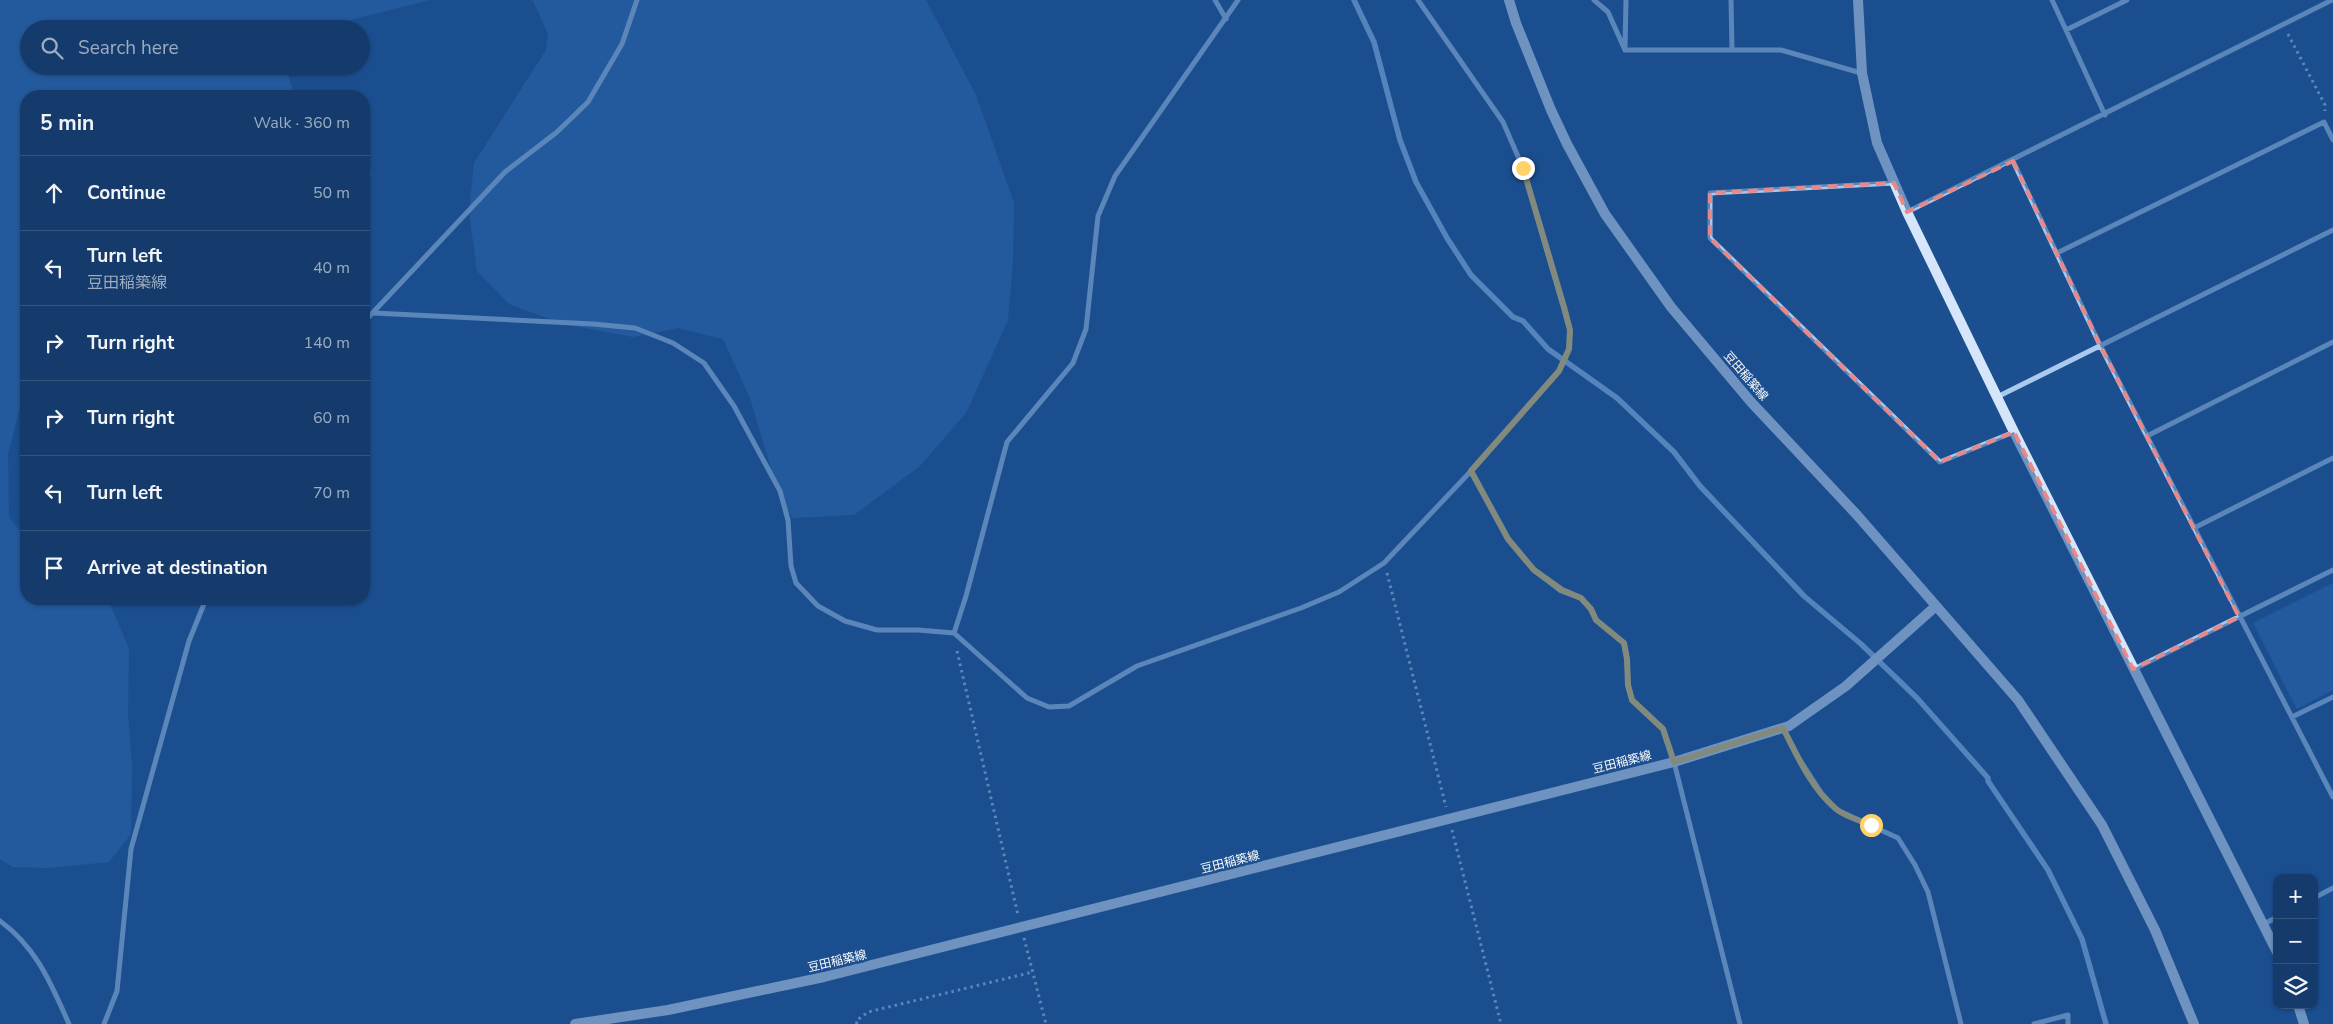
<!DOCTYPE html>
<meta charset="utf-8">
<style>
:root{--surface:#143b6b;--page:#214673;--text:#f1f3f6;--muted:#9dadc1;--line:#33557e}
body{margin:0;font-family:"Nunito Sans","Noto Sans JP",sans-serif;background:var(--page);color:var(--text)}
.controls{position:absolute;right:15px;bottom:15px;display:grid;overflow:hidden;border-radius:10px;box-shadow:0 1px 4px #0004}
.controls button{width:45px;height:45px;display:grid;place-items:center;padding:0;border:0;border-bottom:1px solid var(--line);background:var(--surface);color:var(--text);font:25px sans-serif}
.stop{position:absolute;width:15px;height:15px;margin:-11px;border:4px solid #ffd166;border-radius:50%;background:#fff}
.stop.end{background:#ffd166;border-color:#fff;box-shadow:0 1px 5px #0008}
.list{margin:0;padding:0;list-style:none}
h2{display:flex;justify-content:space-between;align-items:center;height:65px;margin:0;padding:0 20px;font-size:21px}
h2 small{font-size:16px;font-weight:400;color:var(--muted)}
.list li{display:grid;grid-template-columns:32px 1fr auto;gap:15px;align-items:center;box-sizing:border-box;height:75px;padding:0 20px;border-top:1px solid var(--line)}
.list b{display:block;font-size:19px;white-space:nowrap}
.list p{margin:0;font-size:16px;white-space:nowrap;color:var(--muted)}
.list em{font-size:16px;font-style:normal;color:var(--muted)}
.icon{flex:none;width:28px;height:28px;fill:none;stroke:currentColor;stroke-width:2;stroke-linecap:round;stroke-linejoin:round}
.map{position:relative;flex:none;width:2333px;height:1024px;overflow:hidden}
.search{position:absolute;background:var(--surface);box-shadow:0 1px 4px #0004;left:20px;top:20px;width:350px;height:55px;display:flex;align-items:center;gap:12px;box-sizing:border-box;padding:0 18px;border-radius:28px;color:var(--muted);font-size:19px}
.panel{position:absolute;background:var(--surface);box-shadow:0 1px 4px #0004;left:20px;top:90px;width:350px;height:515px;border-radius:20px}
.map>svg:first-child{display:block}
.green{fill:#2e69ad}
.lines{fill:none;stroke-linecap:round;stroke-linejoin:round}
.stream{stroke:#9cc4f0;stroke-width:5.5}
.path{stroke:#a9c9ee;stroke-width:3;stroke-dasharray:2.5 4;stroke-linecap:butt}
.street{stroke:#a9c9ee;stroke-width:5}
.secondary{stroke:#d6e6fa;stroke-width:10}
.route{stroke:#ffd166;stroke-width:6}
.marked{fill:none;stroke:#e88989;stroke-width:4;stroke-dasharray:10 6;stroke-linejoin:round}
.labels{text-anchor:middle;stroke-width:5;stroke-linejoin:round;paint-order:stroke}
.street-label{font-size:12px;fill:#fff;stroke:#1b4f8f}
</style>
<div class="map">
<svg width="2333" height="1024" viewBox="0 0 2333 1024">
<rect width="100%" height="100%" fill="#1b4f8f"/>
<path class="green" d="M0,0H430L314,29H29V66H286L294,96H26V401L20,407L8,454L9,517L26,538V599H101L111,606L129,649L128,714L132,766L131,834L109,862L48,868L13,867L0,859Z
M530,0H926L976,95L1014,203L1013,261L1008,320L966,413L920,466L854,515L793,518L781,502L750,398L723,339L678,328L633,337L563,324L509,304L477,271L469,212L474,163L546,50L548,34L533,1Z
M364,155L372,174L364,185Z
M2333,583V690L2297,709L2253,623Z"/>
<g class="lines">
<path class="stream" d="M1354,0L1374,42L1400,140L1416,182L1447,238L1471,275L1513,317L1523,321L1548,349L1617,398L1674,452L1700,486L1804,596L1861,644L1917,698L1988,778V781L2048,870L2082,939L2106,1024"/>
<path class="path" d="M2288,34L2325,105V111
M1387,573L1446,807
M957,651L1018,915
M1452,830L1501,1024
M1024,938L1046,1024
M857,1024L856,1021L868,1012L1033,972"/>
<path class="street" d="M1215,0L1226,19
M1594,0L1608,12L1625,50
M1731,0L1732,49
M2052,0L2066,30L2127,0
M2066,30L2105,115
M1625,47L1626,0
M1625,50H1781L1861,73
M2013,161L2100,345L2333,797
M1894,183L1710,193V238L1940,462L2014,432
M1907,212L2332,0
M2057,253L2324,122L2333,140
M374,313L593,324L635,328L673,343L704,363L734,406L780,491L788,520L791,566L796,583L818,606L845,621L877,630H918L954,633L1027,698L1049,707L1069,706L1137,666L1301,608L1339,592L1384,563L1471,471L1559,371L1569,349L1570,330L1523,168L1503,122L1418,0
M364,322L505,172L557,132L588,102L622,44L637,0
M1997,397L2333,230
M2147,436L2333,342
M1471,471L1508,539L1534,570L1561,591L1581,598L1591,609L1596,620L1624,643L1627,659L1628,685L1632,700L1663,729L1674,762L1740,1024
M2194,528L2333,458
M954,633L966,596L1007,442L1073,363L1086,329L1098,216L1115,176L1238,0
M2134,669L2333,570
M2292,717L2333,697
M1783,728L1798,757L1822,794L1837,810L1898,838L1915,865L1928,892L1961,1024
M2314,898L2333,888
M0,921C37,948 51,984 69,1024
M2264,924L2277,917
M104,1024L117,991L131,849L189,641L206,599
M2034,1024L2068,1015V1024"/>
<path class="secondary" d="M1509,0L1516,23L1551,110L1567,144L1605,214L1671,307L1751,402L1857,515L2018,700L2102,825L2155,930L2194,1024
M1858,0L1862,73L1877,143L1907,212L2014,432L2277,952
M2298,1005L2304,1024
M575,1024L668,1010L824,977L1674,762L1789,726L1846,686L1936,606"/>
</g>
<g class="lines">
<path class="route" d="M1523,168L1564,307L1570,330L1569,349L1559,371L1471,471L1508,539L1534,570L1562,590L1581,598L1591,609L1596,620L1624,643L1627,659L1628,685L1632,700L1663,729L1674,762L1783,728C1797,756 1812,789 1836,809C1845,816 1860,821 1871,825"/>
</g>
<path d="M0 0H2333V1024H0ZM2013,161L2100,345L2239,617L2133,669L2014,432L1940,462L1710,238V193L1894,183L1907,212Z" fill="#1b4f8f" fill-opacity=".55" fill-rule="evenodd"/>
<path class="marked" d="M2013,161L2100,345L2239,617L2133,669L2014,432L1940,462L1710,238V193L1894,183L1907,212Z"/>
<g class="labels">
<g class="street-label">
<text transform="translate(1746 376) rotate(49)" y="4">豆田稲築線</text>
<text transform="translate(1622 762) rotate(-14)" y="4">豆田稲築線</text>
<text transform="translate(1230 862) rotate(-14)" y="4">豆田稲築線</text>
<text transform="translate(837 961) rotate(-13)" y="4">豆田稲築線</text>
</g>
</g>
</svg>
<div class="controls">
<button>+</button>
<button>−</button>
<button><svg class="icon" aria-label="layers" viewBox="0 0 24 24"><path d="M12 4l9 5-9 5-9-5zM3 14l9 5 9-5"/></svg></button>
</div>
<div class="stop" style="left:1871px;top:825px"></div>
<div class="stop end" style="left:1523px;top:168px"></div>
<div class="search"><svg class="icon" aria-label="search" viewBox="0 0 24 24"><circle cx="10" cy="10" r="6"/><path d="M15 15l6 6"/></svg>Search here</div>
<section class="panel">
<h2>5 min<small>Walk · 360 m</small></h2>
<ul class="list">
<li><svg class="icon" aria-label="ahead" viewBox="0 0 24 24"><path d="M12 20V5M6 11l6-6 6 6"/></svg><div><b>Continue</b></div><em>50 m</em></li>
<li><svg class="icon" aria-label="left" viewBox="0 0 24 24"><path d="M17 20v-9H6M10 6l-5 5 5 5"/></svg><div><b>Turn left</b><p>豆田稲築線</p></div><em>40 m</em></li>
<li><svg class="icon" aria-label="right" viewBox="0 0 24 24"><path d="M7 20v-9h11M14 6l5 5-5 5"/></svg><div><b>Turn right</b></div><em>140 m</em></li>
<li><svg class="icon" aria-label="right" viewBox="0 0 24 24"><path d="M7 20v-9h11M14 6l5 5-5 5"/></svg><div><b>Turn right</b></div><em>60 m</em></li>
<li><svg class="icon" aria-label="left" viewBox="0 0 24 24"><path d="M17 20v-9H6M10 6l-5 5 5 5"/></svg><div><b>Turn left</b></div><em>70 m</em></li>
<li><svg class="icon" aria-label="arrive" viewBox="0 0 24 24"><path d="M6 21V4h12l-3 4 3 4H6"/></svg><div><b>Arrive at destination</b></div></li>
</ul>
</section>
</div>
